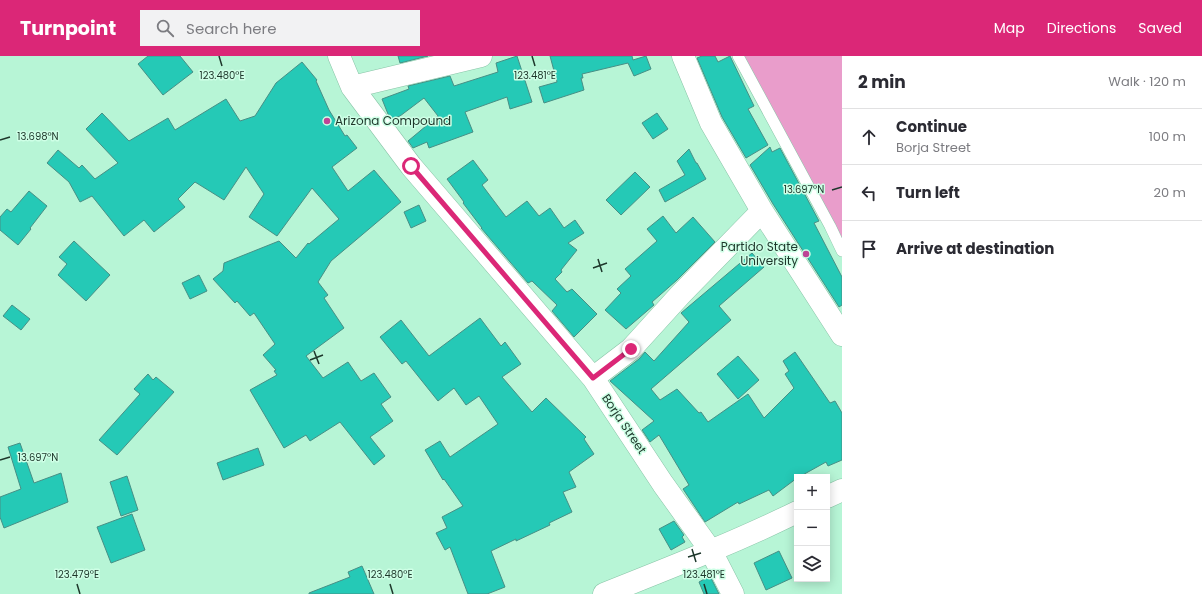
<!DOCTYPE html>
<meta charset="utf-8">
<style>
:root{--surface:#fff;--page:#f2f2f3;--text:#2b2b33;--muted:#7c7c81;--line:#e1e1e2;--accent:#db2777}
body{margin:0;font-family:Poppins,sans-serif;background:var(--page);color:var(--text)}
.controls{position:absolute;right:12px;bottom:12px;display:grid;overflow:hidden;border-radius:0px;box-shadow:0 2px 10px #0003}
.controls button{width:36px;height:36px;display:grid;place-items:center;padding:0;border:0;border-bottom:1px solid var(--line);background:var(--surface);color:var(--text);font:20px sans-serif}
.stop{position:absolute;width:12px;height:12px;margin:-9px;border:3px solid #db2777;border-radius:50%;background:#fff}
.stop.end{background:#db2777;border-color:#fff;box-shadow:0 1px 4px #0008}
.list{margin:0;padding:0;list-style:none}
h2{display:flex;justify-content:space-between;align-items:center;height:52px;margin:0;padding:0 16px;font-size:17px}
h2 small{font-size:13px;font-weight:400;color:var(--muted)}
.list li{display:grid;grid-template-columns:26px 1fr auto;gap:12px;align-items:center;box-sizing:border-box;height:56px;padding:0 16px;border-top:1px solid var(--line)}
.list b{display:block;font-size:15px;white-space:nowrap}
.list p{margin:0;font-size:13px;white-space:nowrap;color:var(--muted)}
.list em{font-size:13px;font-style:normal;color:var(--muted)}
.icon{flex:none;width:22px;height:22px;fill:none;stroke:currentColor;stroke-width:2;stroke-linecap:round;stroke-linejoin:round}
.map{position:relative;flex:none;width:842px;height:538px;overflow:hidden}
header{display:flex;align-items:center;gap:24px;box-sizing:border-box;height:56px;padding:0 20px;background:var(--accent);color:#fff}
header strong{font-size:19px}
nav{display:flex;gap:22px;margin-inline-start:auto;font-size:14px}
.search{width:280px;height:36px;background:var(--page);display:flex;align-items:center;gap:10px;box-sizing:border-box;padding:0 14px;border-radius:0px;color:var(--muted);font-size:15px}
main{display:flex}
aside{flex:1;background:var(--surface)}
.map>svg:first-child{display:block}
.green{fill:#e99dcb}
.building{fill:#25c9b6;stroke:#478f85}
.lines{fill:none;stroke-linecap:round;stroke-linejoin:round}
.lane-casing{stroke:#89c4a7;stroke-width:12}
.street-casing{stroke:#89c4a7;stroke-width:23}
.secondary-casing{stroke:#89c4a7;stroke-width:23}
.lane{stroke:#fff;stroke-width:11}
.street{stroke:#fff;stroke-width:22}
.secondary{stroke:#fff;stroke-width:22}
.route{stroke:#db2777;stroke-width:5}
.ticks{fill:none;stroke:#1e372b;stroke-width:1.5}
.poi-dot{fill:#be4496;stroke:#ceffe6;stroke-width:1.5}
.labels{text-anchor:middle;stroke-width:3;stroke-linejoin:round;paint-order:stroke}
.poi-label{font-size:12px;fill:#1e372b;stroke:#ceffe6;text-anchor:start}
.street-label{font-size:12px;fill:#1e372b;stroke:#ceffe6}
.ticks-label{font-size:10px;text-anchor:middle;fill:#1e372b;stroke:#ceffe6;stroke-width:3;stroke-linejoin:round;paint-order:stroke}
</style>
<header>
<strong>Turnpoint</strong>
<div class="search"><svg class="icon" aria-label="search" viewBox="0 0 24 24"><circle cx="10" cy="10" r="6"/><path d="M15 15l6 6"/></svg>Search here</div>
<nav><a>Map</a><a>Directions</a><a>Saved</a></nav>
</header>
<main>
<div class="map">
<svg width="842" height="538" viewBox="0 0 842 538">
<rect width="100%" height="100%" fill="#b7f5d6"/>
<path class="green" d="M744,0H842V183Z"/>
<path class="building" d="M148,0H180L193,16L163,39L138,8Z
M398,0H428L400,7Z
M517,0L532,46L510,53L507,41L465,56L473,76L429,92L427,86L413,92L408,85L438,60L424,42L400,60L392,63L388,58L382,43L409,33L408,30L450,20L454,30L498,16L496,7Z
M550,0H632L633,4L646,0L651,13L634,20L628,7L582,18L583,22H581L584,34L544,47L539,31L557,26Z
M702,0H715L718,6L730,0L754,50L748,53L768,89L746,102L722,61L697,2Z
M302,6L317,24L316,25L329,54L345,80L347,79L357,92L332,111L348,135L374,114L401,146L331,205L318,226L328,239L324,242L344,272L306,300L323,322L348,306L361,325L374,317L391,341L381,348L393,365L370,381L385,400L374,409L340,366L310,385L306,379L284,392L250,334L277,319L274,315L276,314L263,299L275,288L254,257L250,260L237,245L235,247L213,223L223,215L224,207L279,185L296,202L308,187L309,188L339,163L312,132L277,180L249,161L264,138L246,111L224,144L195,126L178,143L185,151L154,176L144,164L124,180L92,140L80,146L69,126L47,107L58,94L79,112L82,109L95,123L118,107L86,73L102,57L129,85L168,62L175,74L226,43L240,65L255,60L276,27Z
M657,57L668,73L653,83L642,67Z
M770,91L772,96L780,92L819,165L814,167L842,221V249L839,251L773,148L750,109Z
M689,93L696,107H697L706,123L665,146L659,134L685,119L677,105Z
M473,104L488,124L482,129L506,161L527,145L539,160L550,152L564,172L575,164L584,177L568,187L577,194L561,214L562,216L555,223L567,236L572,233L597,258L574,281L552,255L557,249L532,225L528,227L481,172H482L463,147L464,146L447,123Z
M635,116L650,131L621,159L606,144Z
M29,135L47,150L30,172L31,173L18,189L0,174V161L7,153L11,156Z
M419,149L426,165L411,172L404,156Z
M663,160L676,177L693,161L715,186L677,224L652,246L654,249L626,273L605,254L621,237L617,233L631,220L625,213L657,185L647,173Z
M74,185L110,219L86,245L58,219L67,208L59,201Z
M752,197L764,211L719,250L731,264L651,333L660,344L677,333L699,357L701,356L708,366L748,338L764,362L794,332L785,318L789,315L783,305L795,296L830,347L835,345L842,357V404L828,410L826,406L799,421H797V422L773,440L769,434L739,448L738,446L705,466L683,433L689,429L659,379L650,386L642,374L654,365L610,325L639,303L645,296L654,305L689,266L681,257Z
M199,219L207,235L190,243L182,227Z
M12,249L30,263L21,274L3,260Z
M480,262L501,290L505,286L521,308L502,321L532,356L546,342L586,381L584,383L594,398L569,416L576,431L563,436L572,456L549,467L550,469L516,485V483L491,495L505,531L487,538H468L450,491L445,494L436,477L447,472L442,461L463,450L444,423L443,424L425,394L440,385L450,401L498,368L479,340L466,349L454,332L438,345L406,305L402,308L380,281L401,264L429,300Z
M738,300L759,324L738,343L717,318Z
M148,318L153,324L156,321L174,336L117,399L99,384L140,338L134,333Z
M20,387L34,427L61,417L68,446L4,472L0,461V441L21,433L8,391Z
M258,392L264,409L223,424L217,407Z
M127,420L138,454L121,460L110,426Z
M132,458L145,494L111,507L97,471Z
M674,465L684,479L682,481L685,486L671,494L659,473Z
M779,495L792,522L766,534L754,507Z
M362,510L374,538H309V537L350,521L348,516Z
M710,520L719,538H704L699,526Z"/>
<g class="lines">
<defs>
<path id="lane" d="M738,0L830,170L842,195"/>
<path id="street" d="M339,0L352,31L411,110L593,322L663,428L711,495L733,538
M683,0L711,67L762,155L842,279
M352,31L481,0
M593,322L631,293L680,239L762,155"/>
<path id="secondary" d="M827,441L842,434
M604,538C669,512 734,487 797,456"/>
</defs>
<use href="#lane" class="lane-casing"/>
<use href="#street" class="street-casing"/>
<use href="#secondary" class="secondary-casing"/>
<use href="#lane" class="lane"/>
<use href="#street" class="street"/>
<use href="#secondary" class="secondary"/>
</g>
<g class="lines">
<path class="route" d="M411,110L593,322L631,293"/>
</g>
<path class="ticks" d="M219,0L222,10M532,0L535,10M0,84L10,81M832,134L842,131M598,203L602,216M593,212L607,207M314,295L319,308M310,304L323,299M0,404L10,401M692,493L696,506M688,501L701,497M77,528L80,538M390,528L393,538M704,528L707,538"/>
<g class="poi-dot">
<circle cx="327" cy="65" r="4"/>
<circle cx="806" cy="198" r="4"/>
</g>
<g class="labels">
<g class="poi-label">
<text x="335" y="69">Arizona Compound</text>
<text x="798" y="195" text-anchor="end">Partido State<tspan x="798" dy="14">University</tspan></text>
</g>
<g class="street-label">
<text transform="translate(624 368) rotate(56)" y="4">Borja Street</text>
</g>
</g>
<g class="ticks-label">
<text x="222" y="23">123.480°E</text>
<text x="535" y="23">123.481°E</text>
<text x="38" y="84">13.698°N</text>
<text x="804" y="137">13.697°N</text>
<text x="38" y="405">13.697°N</text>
<text x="77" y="522">123.479°E</text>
<text x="390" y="522">123.480°E</text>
<text x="704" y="522">123.481°E</text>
</g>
</svg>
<div class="controls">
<button>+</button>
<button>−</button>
<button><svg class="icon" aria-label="layers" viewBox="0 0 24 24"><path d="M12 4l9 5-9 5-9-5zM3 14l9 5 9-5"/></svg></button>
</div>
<div class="stop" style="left:411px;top:110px"></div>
<div class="stop end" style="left:631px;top:293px"></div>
</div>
<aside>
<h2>2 min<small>Walk · 120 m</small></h2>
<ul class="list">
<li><svg class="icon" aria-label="ahead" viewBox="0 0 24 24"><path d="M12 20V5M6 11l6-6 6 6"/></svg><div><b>Continue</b><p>Borja Street</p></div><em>100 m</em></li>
<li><svg class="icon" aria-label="left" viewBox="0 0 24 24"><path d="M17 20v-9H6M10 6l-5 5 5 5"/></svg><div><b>Turn left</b></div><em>20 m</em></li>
<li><svg class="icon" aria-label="arrive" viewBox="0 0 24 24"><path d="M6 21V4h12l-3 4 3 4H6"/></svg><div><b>Arrive at destination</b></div></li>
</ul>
</aside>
</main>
